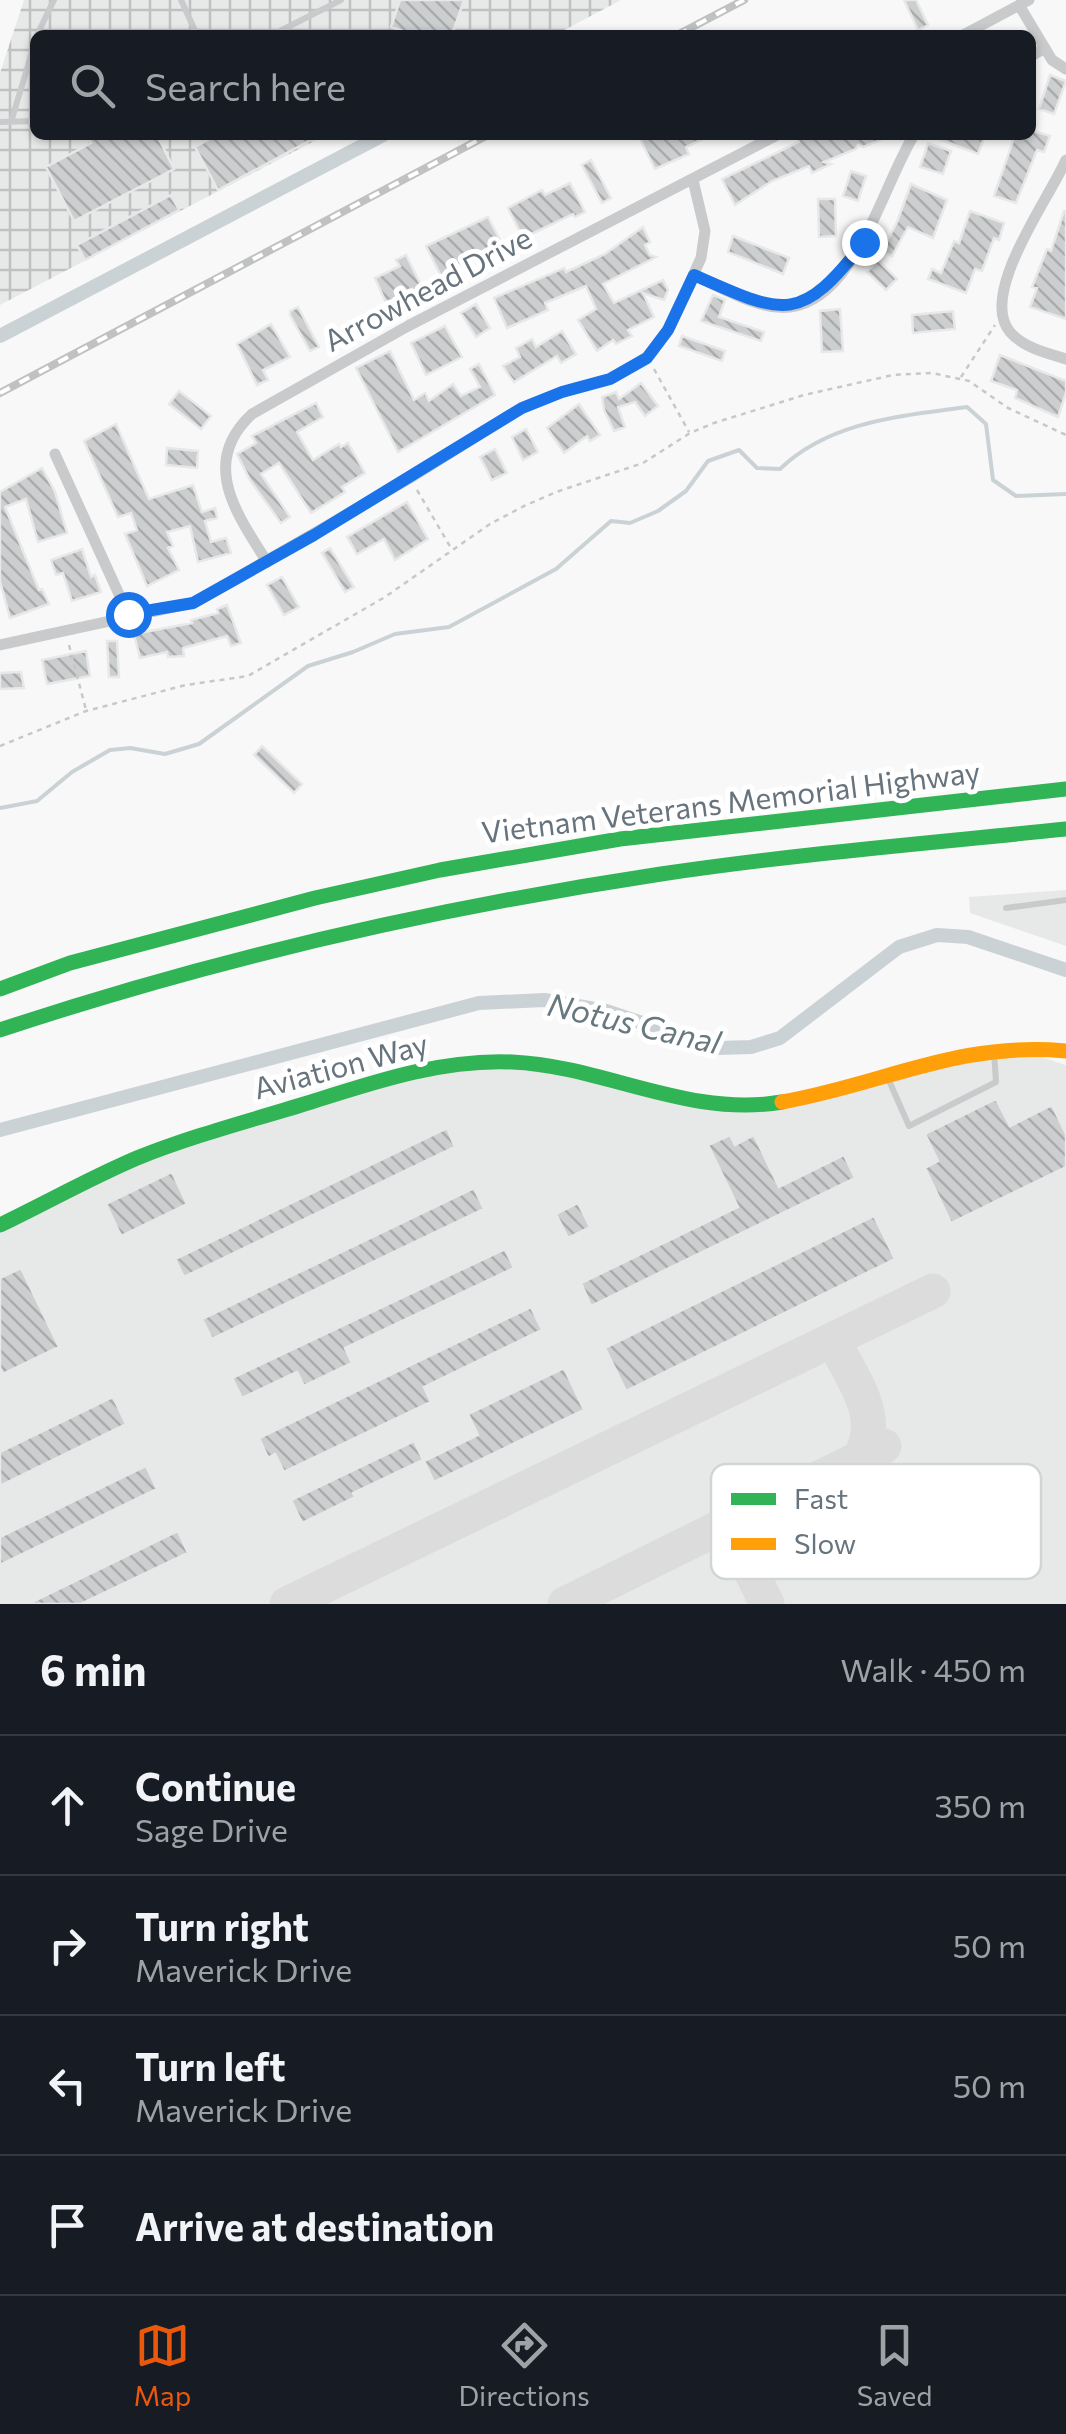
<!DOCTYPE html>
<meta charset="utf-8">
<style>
:root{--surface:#171b24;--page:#20242c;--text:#f1f3f6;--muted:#9ea1a6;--line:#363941;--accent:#ea580c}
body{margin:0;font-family:Commissioner,sans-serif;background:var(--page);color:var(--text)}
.stop{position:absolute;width:30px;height:30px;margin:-22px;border:8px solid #1a73e8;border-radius:50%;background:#fff}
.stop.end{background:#1a73e8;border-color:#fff;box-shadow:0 2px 10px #0008}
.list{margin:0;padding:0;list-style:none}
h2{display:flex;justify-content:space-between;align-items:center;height:130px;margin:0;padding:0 40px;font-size:42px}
h2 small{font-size:32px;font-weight:400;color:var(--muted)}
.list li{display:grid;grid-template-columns:65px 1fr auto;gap:30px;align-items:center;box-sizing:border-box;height:140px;padding:0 40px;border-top:2px solid var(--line)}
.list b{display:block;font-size:38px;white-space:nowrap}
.list p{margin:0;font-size:32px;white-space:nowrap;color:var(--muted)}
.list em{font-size:32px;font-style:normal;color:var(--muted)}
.icon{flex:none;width:55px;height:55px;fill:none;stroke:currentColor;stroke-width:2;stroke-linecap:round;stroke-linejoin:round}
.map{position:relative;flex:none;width:1066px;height:1604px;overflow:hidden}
.search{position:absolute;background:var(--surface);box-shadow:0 2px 8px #0004;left:30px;right:30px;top:30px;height:110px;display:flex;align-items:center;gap:25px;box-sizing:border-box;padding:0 35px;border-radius:15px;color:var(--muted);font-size:38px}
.sheet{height:690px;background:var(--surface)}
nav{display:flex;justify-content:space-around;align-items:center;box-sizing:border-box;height:140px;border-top:2px solid var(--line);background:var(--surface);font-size:28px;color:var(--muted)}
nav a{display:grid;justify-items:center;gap:5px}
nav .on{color:var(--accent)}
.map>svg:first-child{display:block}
.built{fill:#e7e8e8}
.industrial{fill:url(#industrial-grid)}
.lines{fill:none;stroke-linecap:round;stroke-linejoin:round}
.stream{stroke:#cbd2d5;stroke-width:4}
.canal{stroke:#cbd2d5;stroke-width:14}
.taxiway{stroke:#dcdcdd;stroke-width:35}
.building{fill:url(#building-back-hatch);stroke:#e8e8e8;stroke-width:2.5}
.path{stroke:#c8c8c9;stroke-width:2.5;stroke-dasharray:5 5;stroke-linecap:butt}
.lane{stroke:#c9cacc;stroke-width:6}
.street{stroke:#c9cacc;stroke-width:11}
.fast{stroke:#30b455;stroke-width:15}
.slow{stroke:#ff9f0a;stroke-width:15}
.rail-casing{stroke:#c0c1c2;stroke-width:8}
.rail{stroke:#fff;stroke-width:4;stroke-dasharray:11;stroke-linecap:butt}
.route{stroke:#1a73e8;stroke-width:12}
.labels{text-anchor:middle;stroke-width:10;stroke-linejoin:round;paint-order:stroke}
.street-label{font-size:30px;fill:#67747e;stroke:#fff}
.water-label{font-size:32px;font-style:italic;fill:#67787f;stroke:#fff}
.key{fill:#fff;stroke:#d1d5d8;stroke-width:2.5}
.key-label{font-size:28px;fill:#67747e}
</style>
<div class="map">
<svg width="1066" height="1604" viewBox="0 0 1066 1604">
<defs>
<pattern id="industrial-grid" width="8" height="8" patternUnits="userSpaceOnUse" patternTransform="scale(2.5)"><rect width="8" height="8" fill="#e7e8e8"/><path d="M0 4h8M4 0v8" fill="none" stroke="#bfc1c1"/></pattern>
<pattern id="building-back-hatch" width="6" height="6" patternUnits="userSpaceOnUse" patternTransform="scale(2.5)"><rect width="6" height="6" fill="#cccecf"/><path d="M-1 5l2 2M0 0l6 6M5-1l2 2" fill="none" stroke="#a9acad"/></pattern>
</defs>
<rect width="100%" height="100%" fill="#f8f8f8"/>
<path class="built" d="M1066,890V946L970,913L969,897Z
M1007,1046L1066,1065V1604H0V1225L157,1150L405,1073L516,1061L678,1097L765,1105Z"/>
<path class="industrial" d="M24,0H621L555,35H35V135H326L0,305V73Z"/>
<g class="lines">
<path class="stream" d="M0,808L37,801L72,772L110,750L130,748L165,754L199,744L308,666L353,652L395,634L449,627L556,569L611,521L630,523L658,511L686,491L708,461L739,450L757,468L780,469C830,421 902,416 967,407L986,424L993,480L1016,496L1066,494"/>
<path class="canal" d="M0,336L383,135
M0,1130L479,1003L544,1000L606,1011L718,1048L751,1047L780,1038L899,947L937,935L968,937L1066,970"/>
<path class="taxiway" d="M835,1343C854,1383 884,1417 859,1459
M728,1524L767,1604
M287,1604L933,1291
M565,1604L884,1446"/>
</g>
<path class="building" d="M400,0H464L452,35H414L391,27Z
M904,0H916L928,25L918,30Z
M1050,75L1066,81L1054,114L1039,109Z
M1031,130L1050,136L1044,152L1037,150L1016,203L994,196L1015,135H1031Z
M87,135H157L174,169L74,221L46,167L91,143Z
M217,135H320L218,190L195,147Z
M638,135H711L686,147L689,154L655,169Z
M795,135H891V136L863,147L858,145L856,149L824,162L831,164L812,173L809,166L772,181L735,205L722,179L799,142Z
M976,135L984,138L978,154L931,136Z
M928,143L951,151L943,174L920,167Z
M591,160L611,198L602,203L582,165Z
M851,171L866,176L858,201L843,196Z
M570,183L585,212L575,217L573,214L523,238L508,208L542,190L545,195Z
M911,184L947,200L933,238L908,227L892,256L882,251L897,222Z
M171,195L179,210L85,260L77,245Z
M818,199H835L836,236L819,237Z
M970,211L1004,223L999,240L994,238L982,271L975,269L966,293L928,279L932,269L941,273L954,241L959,243Z
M1064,211H1066V319L1030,307L1037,288L1032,287L1036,277L1047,249L1051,251Z
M488,217L501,242L441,276L426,246Z
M643,227L650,242L645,245L650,255L656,257L603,284L614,303L663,280L668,290L664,300L643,293L654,317L628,330L632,336L616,344L613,340L597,351L578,320L596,309L586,286L545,303L548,310L507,328L494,298L564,268L566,272L605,254Z
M733,236L789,258L783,274L728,252Z
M406,255L424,291L415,296L412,289L386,303L375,278L400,266L396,260Z
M878,260L897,279L886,290L867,272Z
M713,295L725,300L719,317L764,332L761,341L701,321Z
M476,304L490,328L476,337L461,313Z
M298,307L319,347L310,351L290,315V311Z
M840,309L843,351L822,352L820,311Z
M953,311L955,329L913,333L912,315Z
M271,324L290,357L263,370L268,380L257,385L237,344Z
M445,326L462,357L426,375L411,343Z
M562,331L576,354L561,363L557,356L514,382L510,377L503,366L520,357L516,348L532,339L536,347Z
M682,336L725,351L722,361L679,346Z
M390,351L414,400L425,393L429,401L453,384L461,396L480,387L470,369L479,364L495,395L398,452L356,368Z
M1000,355L1066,381V393L1058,417L1015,398L1017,390L991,381Z
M641,383L658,406L645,416L635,402L618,407L625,427L614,431L604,410L602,397L616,392L619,399Z
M179,391L211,416L201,429L169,404Z
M316,403L323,417L297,432L313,460L339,444L341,447L348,443L365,473L342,487L345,492L311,513L279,463L261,474L290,517L281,523L250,480L237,454L256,443L252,436Z
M579,404L600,435L590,441L587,436L564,453L547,428Z
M116,424L149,499L193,485L202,512L215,508L217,518L205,521L211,542L226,538L231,553L198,562L190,526L167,532L173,546L168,548L179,570L147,586L125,534L137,530L131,513L118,517L84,441Z
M526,429L538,452L523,460L512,437Z
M167,448L198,451L197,468L166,465Z
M495,449L507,473L492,480L480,457Z
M42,468L55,492L67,533L38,542L26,499L5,507L39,590L42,589L49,604L10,618L0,581V492Z
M407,502L428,539L395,560L384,539L357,554L347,537Z
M330,548L354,587L345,592L322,553Z
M82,549L91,577L95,575L101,592L72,601L63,573L56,575L51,560Z
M282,577L299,607L284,615L267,585Z
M227,605L241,643L231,646L227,636L183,648L184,656L168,657L167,652L140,658L134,634L192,623L191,620L218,613L217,609Z
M107,641H117L119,677H109Z
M86,651L90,676L47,684L42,660Z
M21,672L24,688L0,689V673Z
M262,746L302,784L294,793L254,755Z
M996,1099L1010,1126L1052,1105L1066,1134V1167L951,1223L925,1168L938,1161L925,1134Z
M447,1128L455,1147L184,1277L175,1259Z
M730,1135L735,1145L754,1135L779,1187L844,1155L855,1178L591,1306L581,1283L738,1207L708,1145Z
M172,1172L187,1204L121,1236L106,1204Z
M474,1188L484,1209L212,1339L202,1319Z
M578,1203L590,1227L568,1238L556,1214Z
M874,1216L895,1259L626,1391L605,1348Z
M505,1249L514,1268L345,1348L352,1363L304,1386L297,1372L242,1398L232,1378Z
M21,1268L59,1347L3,1374L0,1367V1278Z
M531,1307L542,1330L424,1387L431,1402L284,1472L275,1454L268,1458L259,1438Z
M564,1368L584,1410L434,1482L424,1461L478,1435L468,1414Z
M113,1397L126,1424L0,1486V1452Z
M414,1441L423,1460L353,1493L355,1497L302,1523L291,1500Z
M146,1466L157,1489L0,1565V1537Z
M178,1531L188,1553L81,1604H28Z"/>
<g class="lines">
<path class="path" d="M654,369L689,432
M961,377L995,325
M417,490L451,548
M69,645L86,710
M0,746L86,711L186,685L248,676L385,597L490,524L524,506L556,492L643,463L690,433L714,423L804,395L893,375L932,373L969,381L1008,408L1066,435"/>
<path class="lane" d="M181,0L197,35
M37,35L54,0
M272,35L341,0
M0,122L35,121
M11,122L35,42
M1006,908L1066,900
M887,1076L909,1126L996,1082L994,1051"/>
<path class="street" d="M1019,5L1052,60L1066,69
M963,35L1029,0
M1031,56L1045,48
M1066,160C1049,199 978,294 1010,332C1024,348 1047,353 1066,359
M694,275C721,287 759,311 790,307C856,299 884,182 914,135
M55,454L128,614
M267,562C237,514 199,463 252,414L408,326L777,135
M0,645L193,603L410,478L522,408L562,392L610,379L647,357L668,330L701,258L705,231L693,180"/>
<path class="fast" d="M0,989L70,963L315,898L440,870L620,839L1066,789
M0,1030C216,958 436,908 661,874C795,854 931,843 1066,829
M0,1225C46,1203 90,1178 137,1158C194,1135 253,1120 311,1102C377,1081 443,1059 512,1062C604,1066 688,1118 782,1102"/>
<path class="slow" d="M782,1102C884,1084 958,1041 1066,1051"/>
<defs>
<path id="rail" d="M677,35L744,0
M0,393L488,135"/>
</defs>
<use href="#rail" class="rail-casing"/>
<use href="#rail" class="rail"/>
</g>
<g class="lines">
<path class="route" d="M128,614L193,603L314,535L522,408L562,392L610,379L647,358L668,330L694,275C784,315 800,325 864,242"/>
</g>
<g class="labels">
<g class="street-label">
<text transform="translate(428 290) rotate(-28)" y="10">Arrowhead Drive</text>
<text transform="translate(731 803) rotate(-7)" y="10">Vietnam Veterans Memorial Highway</text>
<text transform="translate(341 1067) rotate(-15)" y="10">Aviation Way</text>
</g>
<g class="water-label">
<text transform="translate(634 1024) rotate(13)" y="11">Notus Canal</text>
</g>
</g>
<rect x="711" y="1464" width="330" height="115" rx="15" class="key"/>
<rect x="731" y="1493" width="45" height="12" fill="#30b455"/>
<rect x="731" y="1538" width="45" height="12" fill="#ff9f0a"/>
<g class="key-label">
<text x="794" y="1509">Fast</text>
<text x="794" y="1554">Slow</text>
</g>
</svg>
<div class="stop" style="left:128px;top:614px"></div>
<div class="stop end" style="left:864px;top:242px"></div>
<div class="search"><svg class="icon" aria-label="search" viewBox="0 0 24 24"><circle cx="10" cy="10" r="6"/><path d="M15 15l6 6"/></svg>Search here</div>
</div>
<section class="sheet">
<h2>6 min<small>Walk · 450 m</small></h2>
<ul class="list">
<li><svg class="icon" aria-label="ahead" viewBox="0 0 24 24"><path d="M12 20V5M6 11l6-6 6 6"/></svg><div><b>Continue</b><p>Sage Drive</p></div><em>350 m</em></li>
<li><svg class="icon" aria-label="right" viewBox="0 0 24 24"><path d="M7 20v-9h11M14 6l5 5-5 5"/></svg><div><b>Turn right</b><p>Maverick Drive</p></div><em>50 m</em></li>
<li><svg class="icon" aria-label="left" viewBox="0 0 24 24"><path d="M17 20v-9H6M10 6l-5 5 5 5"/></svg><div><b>Turn left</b><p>Maverick Drive</p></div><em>50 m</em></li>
<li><svg class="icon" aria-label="arrive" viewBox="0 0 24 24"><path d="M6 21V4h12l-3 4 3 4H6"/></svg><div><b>Arrive at destination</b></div></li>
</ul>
</section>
<nav>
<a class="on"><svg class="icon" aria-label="map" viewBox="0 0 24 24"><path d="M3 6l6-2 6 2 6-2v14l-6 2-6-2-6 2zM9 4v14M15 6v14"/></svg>Map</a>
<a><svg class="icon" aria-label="directions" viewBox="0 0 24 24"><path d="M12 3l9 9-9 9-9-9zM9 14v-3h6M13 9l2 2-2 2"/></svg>Directions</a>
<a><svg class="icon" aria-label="saved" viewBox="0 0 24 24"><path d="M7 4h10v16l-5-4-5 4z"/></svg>Saved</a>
</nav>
